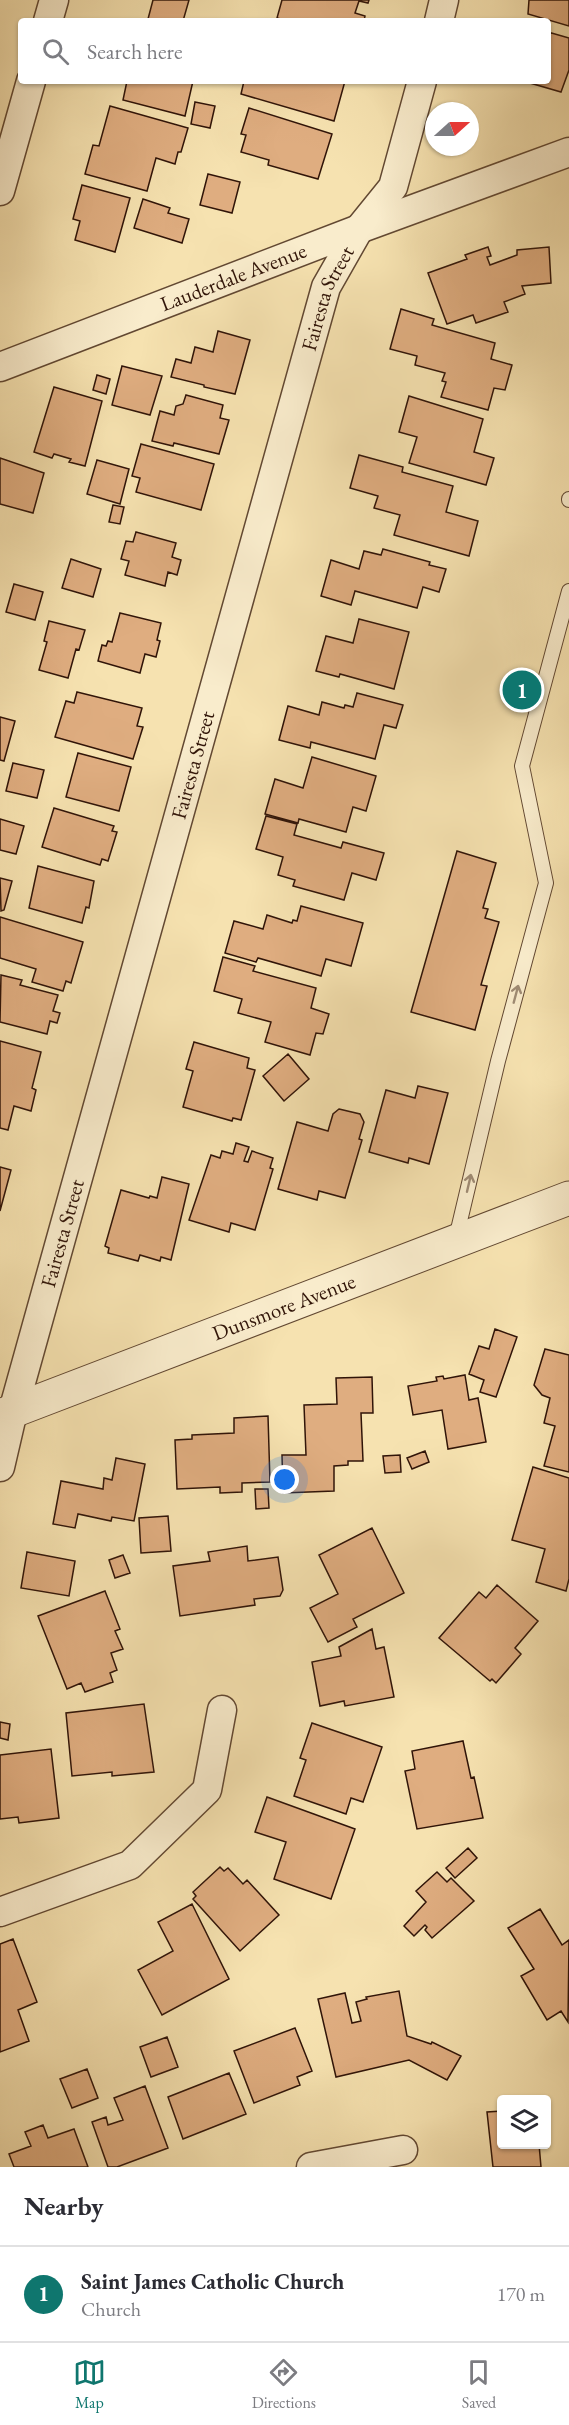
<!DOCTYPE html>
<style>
:root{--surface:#fff;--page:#f7f7f7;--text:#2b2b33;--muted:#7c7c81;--line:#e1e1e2;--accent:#0f766e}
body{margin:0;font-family:"EB Garamond",serif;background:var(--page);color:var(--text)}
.controls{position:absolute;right:18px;bottom:18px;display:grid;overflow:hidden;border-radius:6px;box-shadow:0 2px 4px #0004}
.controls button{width:54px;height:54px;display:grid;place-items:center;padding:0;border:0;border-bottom:2px solid var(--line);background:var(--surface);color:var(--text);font:30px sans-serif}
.compass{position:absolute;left:425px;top:102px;width:54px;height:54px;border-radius:50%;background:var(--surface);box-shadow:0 2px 4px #0004;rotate:69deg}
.you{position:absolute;left:285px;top:1480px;width:21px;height:21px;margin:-15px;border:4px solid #fff;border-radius:50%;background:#1a73e8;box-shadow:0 0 0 9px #1a73e833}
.badge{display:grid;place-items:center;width:39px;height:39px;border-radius:50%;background:var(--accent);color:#fff;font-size:20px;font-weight:700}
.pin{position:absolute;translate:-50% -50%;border:3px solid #fff;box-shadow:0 2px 6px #0006}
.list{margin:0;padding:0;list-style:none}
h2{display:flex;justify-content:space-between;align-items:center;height:78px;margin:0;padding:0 24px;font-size:26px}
h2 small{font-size:20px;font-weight:400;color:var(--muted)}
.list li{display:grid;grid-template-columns:39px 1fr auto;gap:18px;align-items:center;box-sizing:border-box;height:96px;padding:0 24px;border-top:2px solid var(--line)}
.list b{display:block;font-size:22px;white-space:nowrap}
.list p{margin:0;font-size:20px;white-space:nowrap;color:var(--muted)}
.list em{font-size:20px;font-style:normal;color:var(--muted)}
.icon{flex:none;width:33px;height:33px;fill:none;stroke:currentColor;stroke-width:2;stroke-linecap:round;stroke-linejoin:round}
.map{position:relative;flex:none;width:569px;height:2167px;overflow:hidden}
.search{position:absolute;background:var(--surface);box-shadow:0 2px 4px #0004;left:18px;right:18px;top:18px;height:66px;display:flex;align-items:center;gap:15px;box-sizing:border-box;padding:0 21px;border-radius:6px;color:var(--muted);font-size:22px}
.sheet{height:174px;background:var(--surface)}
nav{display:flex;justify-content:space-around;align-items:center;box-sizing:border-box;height:84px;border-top:2px solid var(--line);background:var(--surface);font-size:16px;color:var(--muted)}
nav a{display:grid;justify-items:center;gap:3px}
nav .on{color:var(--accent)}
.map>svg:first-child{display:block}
.building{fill:#dfad80;stroke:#301408;stroke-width:1.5}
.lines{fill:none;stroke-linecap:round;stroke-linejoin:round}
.service-casing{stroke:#624832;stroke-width:16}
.minor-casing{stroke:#624832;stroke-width:31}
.tertiary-casing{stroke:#624832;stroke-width:35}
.service{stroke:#f9eccc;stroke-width:14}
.minor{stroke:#f9eccc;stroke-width:28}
.tertiary{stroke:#f9eccc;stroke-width:33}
.oneway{stroke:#9f8b74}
.labels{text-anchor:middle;stroke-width:6;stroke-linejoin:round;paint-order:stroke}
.street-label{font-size:21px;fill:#301408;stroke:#f9eccc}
</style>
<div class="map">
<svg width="569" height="2167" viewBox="0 0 569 2167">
<rect width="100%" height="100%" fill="#f6e2b0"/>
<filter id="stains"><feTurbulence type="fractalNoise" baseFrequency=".00333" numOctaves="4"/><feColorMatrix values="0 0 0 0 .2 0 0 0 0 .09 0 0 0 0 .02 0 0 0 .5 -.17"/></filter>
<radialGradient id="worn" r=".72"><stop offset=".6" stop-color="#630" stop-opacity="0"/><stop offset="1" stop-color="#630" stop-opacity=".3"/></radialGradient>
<path class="building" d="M153,0H189L183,21H156L148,19Z
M282,0H369L368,3L359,1L355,13L365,16L364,21H288L277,18Z
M529,0H569V26L528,14Z
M548,32L569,38V70L561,92L523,81H548Z
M127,81H193L185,116L123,100Z
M244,81H345L334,121L241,94Z
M195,102L215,106L210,128L191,124Z
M110,106L188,128L181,152H178L175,164L156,158L147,191L85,174L93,145L99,146Z
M249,108L332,134L318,179L268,165L269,160L241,152L246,135L241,134Z
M208,174L240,182L232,213L200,205Z
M82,185L130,198L115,252L75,240L80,221L73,219Z
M143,199L170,208L168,213L189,219L182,243L134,228Z
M488,247L491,256L487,257L490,265L517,255V250L549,247L551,283L522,286L525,294L504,302L508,312L476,323L473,315L447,324L428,273L467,259L465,255Z
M401,309L434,319L432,325L495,343L491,359L512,365L505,390L494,388L488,410L441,397L446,382L442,381L445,373L415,365L417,356L390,349Z
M218,331L250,340L235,394L204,387V385L171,377L176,359L191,363L195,347L213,352Z
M122,366L162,376L150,415L112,405Z
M97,375L110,379L106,394L93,390Z
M54,387L102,401L85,466L69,462L71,459L54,454L52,458L34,452Z
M186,395L223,405L220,418L229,420L219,454L174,443L173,446L152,441L160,411L174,415L176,406L183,404Z
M409,396L483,419L474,452L494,458L486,485L409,463L417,437L399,432Z
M141,444L214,464L201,510L136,492L140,478L132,476Z
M359,455L403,467L402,472L453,486L446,512L478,521L469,556L394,535L400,515L374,508L378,496L350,488Z
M0,458L44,473L33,513L0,504Z
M97,460L129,469L120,504L87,494Z
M113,505L124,507L120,524L109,522Z
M136,532L176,543L172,557L181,560L177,575L168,572L165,586L125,575L129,561L121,559L126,541L133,542Z
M383,549L430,562L429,565L446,569L439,592L423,587L417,608L355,591L351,605L321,596L331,560L359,569L364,551L381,555Z
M71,559L101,569L93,597L62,588Z
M14,584L43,592L35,620L6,612Z
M120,613L161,623L157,640L160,641L156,657L145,654L140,673L98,661L102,645L106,646L108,641L112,642Z
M359,619L409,632L394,689L340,674L339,677L316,671L326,636L353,643Z
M49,621L85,630L79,650L76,649L68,678L39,670L47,642L44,641Z
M77,692L142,708L137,726L143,727L133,759L55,737L66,701L74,703Z
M357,693L403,705L396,728L384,725L375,759L311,742L310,748L279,740L288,706L319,715L322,702L344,708L345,705L353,707Z
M0,717L15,721L4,761L0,760Z
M78,753L131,767L119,811L66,797Z
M312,757L376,776L366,811L353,807L346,832L299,819L298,823L265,814L275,779L303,788Z
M13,763L44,770L37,798L6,791Z
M54,808L114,826L112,831L117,832L108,861L102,859L100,865L42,847Z
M266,816L297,824L294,835L341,848L343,842L384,853L376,880L352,873L344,900L293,886L295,880L278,875L283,857L256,849Z
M0,819L24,826L16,854L0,850Z
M457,851L496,863L483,908L488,909L485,918L499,922L481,985L487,986L475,1030L411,1012Z
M38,866L94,881L89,908L86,907L82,923L29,908Z
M0,878L12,881L4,910L1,911Z
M301,906L363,923L351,966L326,959L321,976L258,958L256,962L225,953L234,921L263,929L267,915L292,923L293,920L297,921Z
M0,917L83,942L71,983L66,981L63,991L32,982L36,969L0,958Z
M223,957L255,966L253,971L316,988L311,1008L329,1014L323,1034L316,1033L310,1055L265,1042L271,1022L238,1013L242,999L214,991Z
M1,975L22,980L20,985L58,995L53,1011L60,1013L57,1023L50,1021L47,1034L0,1022Z
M0,1041L41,1052L32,1088L36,1090L31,1111L14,1106L8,1130L0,1128Z
M194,1042L249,1058L247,1068L255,1070L241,1120L233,1118L232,1121L183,1107L193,1071L186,1069Z
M288,1054L309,1079L284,1101L263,1076Z
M418,1086L448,1093L429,1164L409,1158L408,1163L369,1152L386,1090L415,1098Z
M339,1109L360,1114L364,1122L359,1139L362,1140L345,1198L319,1191L317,1200L278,1189L297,1122L328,1131L333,1114Z
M236,1143L249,1147L244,1161L248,1162L252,1151L273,1158L270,1168L273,1169L255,1230L231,1223L229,1232L189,1220L211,1155L220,1158L222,1151L233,1154Z
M0,1167L11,1170L0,1211Z
M162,1177L189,1184L171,1260L161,1257L160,1261L140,1255L138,1261L108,1253L109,1248L105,1246L121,1190L149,1198L150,1196L157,1198Z
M495,1329L517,1337L496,1397L480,1392L484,1380L469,1374L479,1346L489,1349Z
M545,1349L569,1355V1472L544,1466L555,1426L544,1423L550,1398L542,1395L534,1385Z
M465,1375L469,1400L478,1398L486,1442L448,1449L442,1410L413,1415L408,1386L437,1381L436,1377L443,1376L444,1379Z
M372,1377L373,1413H361L363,1461H348V1465L334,1466V1491L283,1493L282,1455H306L304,1405L337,1404L336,1378Z
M268,1416L270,1482L242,1483V1492L220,1493V1487L177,1489L175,1440L192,1439V1435L234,1433V1418Z
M425,1451L429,1462L412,1469L407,1458Z
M400,1455L401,1472L385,1473L383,1456Z
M116,1458L145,1464L134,1521L112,1517L111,1521L78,1514L75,1528L53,1524L61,1481L103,1489L104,1478L112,1480Z
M533,1467L569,1478V1579L566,1591L536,1582L545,1549L512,1540Z
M255,1489H268L269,1508L256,1509Z
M168,1516L171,1551L141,1553L139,1518Z
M372,1528L404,1593L353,1619L357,1627L328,1642L310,1608L338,1594L319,1555Z
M247,1546L248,1561L278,1557L283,1590L280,1596L254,1599L255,1605L180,1616L173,1566L210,1561L208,1552Z
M27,1552L75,1561L69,1596L21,1588Z
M123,1555L130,1573L115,1578L109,1560Z
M497,1585L538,1621L515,1648L521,1654L496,1683L492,1679L490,1681L439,1638L479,1592L486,1598Z
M105,1591L120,1629L115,1631L123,1649L111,1653L117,1670L110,1673L113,1682L85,1692L81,1683L67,1689L38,1616Z
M372,1629L376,1649L384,1647L394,1697L345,1706L344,1701L320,1706L312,1662L341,1656L339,1647Z
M144,1704L154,1772L112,1776V1772L72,1776L66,1713Z
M0,1722L10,1724L8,1740L0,1738Z
M312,1723L382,1747L363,1802L351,1798L346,1814L294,1796L306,1760L300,1758Z
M463,1741L471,1778L474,1777L483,1818L417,1829L405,1771L415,1769L412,1751Z
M51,1749L59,1818L19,1823L18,1817L0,1819V1755Z
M267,1797L355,1829L331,1899L274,1879L286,1842L255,1832Z
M468,1848L477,1858L455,1878L446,1868Z
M220,1867L224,1871L228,1868L243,1884L247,1880L279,1915L240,1951L193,1899L196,1896L193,1892Z
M437,1872L447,1882L451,1878L474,1901L432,1938L425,1930L427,1927L425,1925L414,1936L404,1926L426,1902L416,1891Z
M192,1904L229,1979L162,2015L138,1970L173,1951L158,1922Z
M540,1909L562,1945L569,1940L568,2022L561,2011L547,2020L521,1976L534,1969L508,1928Z
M13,1939L37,2002L18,2010L29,2041L0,2052V1944Z
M399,1991L407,2036L431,2044L432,2042L461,2056L447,2080L409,2060L336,2077L318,1999L345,1993L352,2023L361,2021L356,2002L367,1999L366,1997Z
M295,2028L312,2071L297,2077L300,2085L254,2103L234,2051Z
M167,2037L178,2067L151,2077L140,2047Z
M87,2069L98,2098L72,2108L60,2079Z
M229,2073L246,2114L183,2139L168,2097Z
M145,2086L168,2148L117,2167H108L92,2122L106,2117L108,2125L123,2120L114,2098Z
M502,2111V2144H539L541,2167H493L487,2112Z
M43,2125L48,2138L74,2129L88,2167H14L9,2154L31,2146L25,2132Z"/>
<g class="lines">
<defs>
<path id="service" d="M569,499V500
M456,1238L498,1061L546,883L522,766L569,591"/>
<g id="minor">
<path d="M48,21L54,0"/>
<path d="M439,21L444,0"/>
<path d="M0,191L31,81"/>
<path id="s1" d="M0,367L359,229L569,152"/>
<path id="s2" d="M0,1467L13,1411L326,287L359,229L393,187L422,81"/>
<path d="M0,1912L130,1865L207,1790L222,1710"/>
<path d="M311,2167L403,2150"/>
</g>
<g id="tertiary">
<path id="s3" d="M0,1416L569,1198"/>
</g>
</defs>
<use href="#service" class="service-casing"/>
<use href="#minor" class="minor-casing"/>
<use href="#tertiary" class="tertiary-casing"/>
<use href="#service" class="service"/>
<use href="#minor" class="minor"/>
<use href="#tertiary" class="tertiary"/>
</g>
<defs><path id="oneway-shaft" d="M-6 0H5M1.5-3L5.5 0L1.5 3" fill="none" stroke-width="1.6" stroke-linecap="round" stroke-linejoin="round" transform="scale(1.5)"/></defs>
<g class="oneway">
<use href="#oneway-shaft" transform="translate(516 994) rotate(-75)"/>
<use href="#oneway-shaft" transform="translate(469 1183) rotate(-77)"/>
</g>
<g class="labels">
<g class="street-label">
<text dy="7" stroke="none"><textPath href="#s1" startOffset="250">Lauderdale Avenue</textPath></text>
<text dy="7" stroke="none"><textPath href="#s2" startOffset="1214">Fairesta Street</textPath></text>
<text dy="7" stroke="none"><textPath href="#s2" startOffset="728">Fairesta Street</textPath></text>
<text dy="7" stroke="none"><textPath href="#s2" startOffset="242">Fairesta Street</textPath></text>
<text dy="7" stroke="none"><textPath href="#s3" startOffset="304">Dunsmore Avenue</textPath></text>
</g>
</g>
<rect width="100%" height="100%" filter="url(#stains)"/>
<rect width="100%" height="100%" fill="url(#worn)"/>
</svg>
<div class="controls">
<button><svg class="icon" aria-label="layers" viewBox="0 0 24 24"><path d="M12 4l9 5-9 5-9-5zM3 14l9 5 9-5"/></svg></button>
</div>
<svg class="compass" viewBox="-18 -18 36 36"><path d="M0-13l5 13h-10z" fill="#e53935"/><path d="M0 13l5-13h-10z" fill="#7c7c81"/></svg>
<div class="you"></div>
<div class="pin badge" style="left:522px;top:690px">1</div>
<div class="search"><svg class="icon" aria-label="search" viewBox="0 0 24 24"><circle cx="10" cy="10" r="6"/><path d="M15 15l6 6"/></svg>Search here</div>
</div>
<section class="sheet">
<h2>Nearby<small></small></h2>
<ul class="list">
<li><span class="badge">1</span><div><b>Saint James Catholic Church</b><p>Church</p></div><em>170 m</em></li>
</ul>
</section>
<nav>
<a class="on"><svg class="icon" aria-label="map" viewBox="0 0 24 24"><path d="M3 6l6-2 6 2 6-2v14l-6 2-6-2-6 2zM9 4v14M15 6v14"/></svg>Map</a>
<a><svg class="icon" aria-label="directions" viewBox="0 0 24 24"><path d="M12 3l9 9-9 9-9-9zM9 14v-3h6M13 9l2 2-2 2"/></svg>Directions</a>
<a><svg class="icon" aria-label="saved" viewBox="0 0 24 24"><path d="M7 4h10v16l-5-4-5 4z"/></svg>Saved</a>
</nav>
